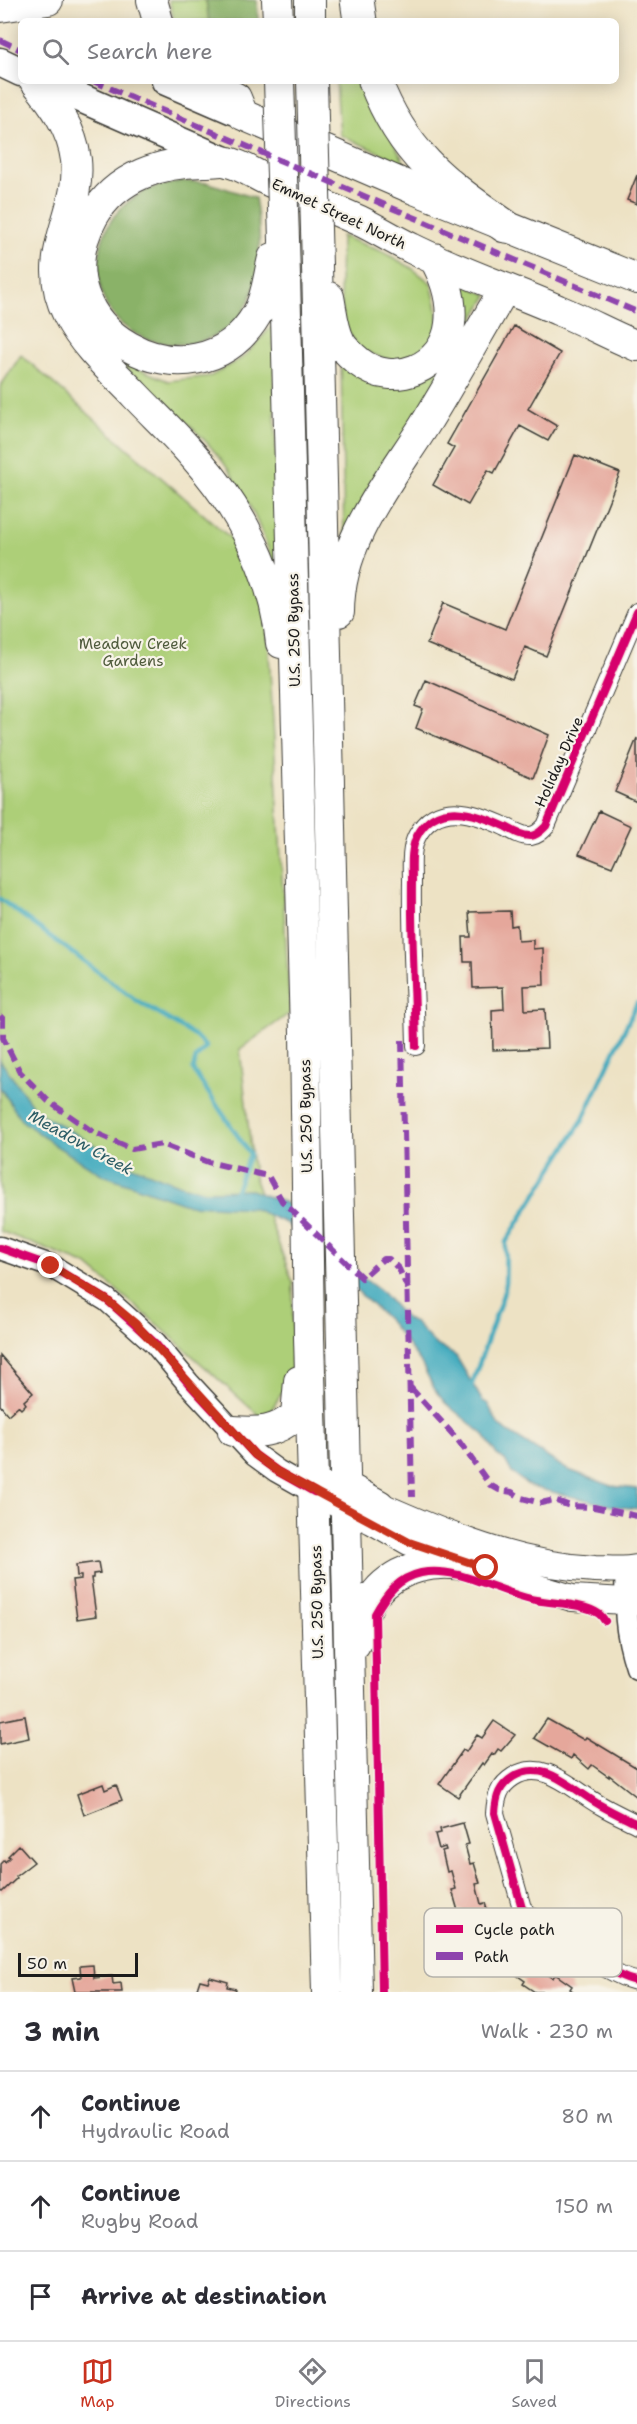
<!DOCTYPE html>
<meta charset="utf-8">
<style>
:root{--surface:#fff;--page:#f7f7f7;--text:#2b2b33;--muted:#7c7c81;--line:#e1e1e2;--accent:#c8321e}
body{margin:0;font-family:"Shantell Sans",sans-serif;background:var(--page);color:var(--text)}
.scale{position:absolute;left:18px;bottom:15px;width:120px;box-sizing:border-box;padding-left:6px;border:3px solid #1c1c1c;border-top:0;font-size:16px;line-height:21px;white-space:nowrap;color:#1c1c1c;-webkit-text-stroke:4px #f7f3e8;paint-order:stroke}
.stop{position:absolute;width:18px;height:18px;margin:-14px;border:4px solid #c8321e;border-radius:50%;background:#fff}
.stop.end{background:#c8321e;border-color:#fff;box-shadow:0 2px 6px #0008}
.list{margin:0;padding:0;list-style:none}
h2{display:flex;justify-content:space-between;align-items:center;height:78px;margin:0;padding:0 24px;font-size:26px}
h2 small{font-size:20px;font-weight:400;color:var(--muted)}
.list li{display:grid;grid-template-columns:39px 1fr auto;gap:18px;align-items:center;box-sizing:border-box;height:90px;padding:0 24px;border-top:2px solid var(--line)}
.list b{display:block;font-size:22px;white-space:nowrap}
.list p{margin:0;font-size:20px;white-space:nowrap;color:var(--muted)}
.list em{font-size:20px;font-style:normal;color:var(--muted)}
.icon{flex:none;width:33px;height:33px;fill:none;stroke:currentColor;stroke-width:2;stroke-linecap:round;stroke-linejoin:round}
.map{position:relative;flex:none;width:637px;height:1992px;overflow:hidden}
.search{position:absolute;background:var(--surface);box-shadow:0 3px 15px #0003;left:18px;right:18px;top:18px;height:66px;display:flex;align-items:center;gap:15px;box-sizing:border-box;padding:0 21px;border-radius:9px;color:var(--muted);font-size:22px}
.sheet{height:348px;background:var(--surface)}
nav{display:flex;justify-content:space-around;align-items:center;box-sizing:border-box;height:84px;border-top:2px solid var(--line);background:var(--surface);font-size:16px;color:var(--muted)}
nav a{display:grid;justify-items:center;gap:3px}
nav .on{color:var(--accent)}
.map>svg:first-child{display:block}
.green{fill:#adcf78;stroke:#64764a;stroke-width:1.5}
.forest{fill:#8ab268;stroke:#536742;stroke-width:1.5}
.water{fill:#3da9bd;stroke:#2c626c;stroke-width:1.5}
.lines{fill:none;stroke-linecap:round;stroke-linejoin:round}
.stream{stroke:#3da9bd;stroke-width:4.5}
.building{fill:#e5a79b}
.minor-casing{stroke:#3b3a35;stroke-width:20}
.tertiary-casing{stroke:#3b3a35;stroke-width:25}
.secondary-casing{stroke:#3b3a35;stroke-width:28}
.primary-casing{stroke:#3b3a35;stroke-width:31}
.trunk-casing{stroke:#3b3a35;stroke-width:32}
.motorway-casing{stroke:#3b3a35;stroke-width:35}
.minor{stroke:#fff;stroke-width:18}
.tertiary{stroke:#fff;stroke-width:22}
.secondary{stroke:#fff;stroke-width:26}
.primary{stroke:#fff;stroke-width:28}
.trunk{stroke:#fff;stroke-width:30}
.motorway{stroke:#fff;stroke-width:33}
.trunk-bridge-casing{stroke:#3b3a35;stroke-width:32;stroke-linecap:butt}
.trunk-bridge{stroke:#fff;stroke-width:30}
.quiet{stroke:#8e44ad;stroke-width:6;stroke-dasharray:12 6;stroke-linecap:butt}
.cycleway-casing{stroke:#f7f3e8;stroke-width:11}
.cycleway{stroke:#d6006c;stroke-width:8}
.route{stroke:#c8321e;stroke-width:8}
.labels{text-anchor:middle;stroke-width:4.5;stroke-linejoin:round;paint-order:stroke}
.street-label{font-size:15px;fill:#1c1c1c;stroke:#f7f3e8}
.park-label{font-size:15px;fill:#4f5b3c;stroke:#f7f3e8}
.water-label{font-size:16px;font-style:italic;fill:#2b5b64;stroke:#f7f3e8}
.key{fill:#f7f3e8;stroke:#b5b2ab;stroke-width:1.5}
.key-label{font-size:16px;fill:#1c1c1c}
</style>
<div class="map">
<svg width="637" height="1992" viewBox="0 0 637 1992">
<rect width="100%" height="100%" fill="#f7f3e8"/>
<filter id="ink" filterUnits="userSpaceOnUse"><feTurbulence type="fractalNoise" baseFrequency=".0167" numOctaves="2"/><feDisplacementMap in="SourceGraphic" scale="12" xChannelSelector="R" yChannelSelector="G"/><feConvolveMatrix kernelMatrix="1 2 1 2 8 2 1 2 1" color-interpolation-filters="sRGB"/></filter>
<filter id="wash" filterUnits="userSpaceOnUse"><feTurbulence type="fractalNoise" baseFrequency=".008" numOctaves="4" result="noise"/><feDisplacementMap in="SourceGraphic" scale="24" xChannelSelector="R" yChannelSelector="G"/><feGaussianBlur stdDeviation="1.35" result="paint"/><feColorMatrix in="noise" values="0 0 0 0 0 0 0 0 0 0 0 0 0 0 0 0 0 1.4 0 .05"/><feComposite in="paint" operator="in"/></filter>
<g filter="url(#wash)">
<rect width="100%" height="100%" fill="#ede2c4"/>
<path class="green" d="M169,0H206L209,21H174Z
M336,81H362L405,164L340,135Z
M341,236L383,252L410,267L431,283L436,304L439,326L431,343L401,364L360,350L344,325L340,288Z
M463,284L488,295L344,538L341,357L371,379L458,344L466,313Z
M273,325L279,578C262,530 244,483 209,445C181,414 146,387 115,359L168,381L211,376L244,357Z
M21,355L243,549L266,602L290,1013L240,1049L254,1177L293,1283L292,1375L265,1421L158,1325L87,1265L0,1231V387Z"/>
<path class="forest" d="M206,0H257L258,21H209Z
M182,181L209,183L255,198C261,232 264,273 247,305C220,357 136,357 107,306C98,290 98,270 100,253C103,224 121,203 147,190C157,185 171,184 182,181Z"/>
<path class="water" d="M0,1060L36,1111L127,1164L178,1184L204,1191L251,1190L286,1203L362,1277L383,1293L406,1319L415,1323L435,1344L456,1356L482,1400L488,1404L499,1426L566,1469L612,1486L637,1489V1509L612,1506L531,1487L512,1473L505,1460L497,1455L483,1434L445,1403L435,1390L420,1361L390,1322L286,1223L252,1208L189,1205L103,1175L56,1146L21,1120L0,1087Z"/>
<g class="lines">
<path class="stream" d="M0,899L136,1000L195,1036L206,1047L196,1058L193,1070L250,1154L234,1195
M471,1387L505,1289L506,1242L582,1121L637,1003"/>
</g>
<g id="blocks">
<path class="building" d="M637,175V204L627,200Z
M514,326L560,353L528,409L557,426L548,441L520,426L494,473L488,470L468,505L433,485L454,448L447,444Z
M575,455L620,473L546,656L525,647L512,679L427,644L443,603L505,629Z
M426,680L549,735L533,778L416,728L423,709L415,706Z
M637,738V802L615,792Z
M599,811L631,826L612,867L579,854Z
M510,911L511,926L517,925L518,941L533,940V949L543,948L544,985L524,986L525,1010L545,1009L547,1048L493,1050L492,1010L504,1009L503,987L473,988L472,962H464L463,937H471L469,912Z
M0,1355L33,1393L24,1401L26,1404L21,1409L18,1406L8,1415L0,1405Z
M98,1562L100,1573L93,1574V1578H91L96,1616L77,1619L72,1580L81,1579V1576H77L76,1565Z
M25,1716L29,1738L0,1744V1721Z
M547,1719L584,1740L586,1737L637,1768V1797L609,1775V1777L592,1765L589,1769L573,1755L571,1759L534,1738Z
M494,1721L515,1735L501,1751L498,1749L494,1755L492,1754L484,1765L482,1763L458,1797L439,1784L463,1750L466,1752L477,1735L482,1738Z
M103,1784L105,1790L116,1785L122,1800L84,1815L77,1794Z
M463,1823L469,1844L465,1845L470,1864L474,1863L480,1883L476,1884L481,1904L485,1903L491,1923L494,1922L500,1942L476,1948V1946L470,1948L466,1933L472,1931L471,1929L467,1930L462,1910L458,1911L452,1890L456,1889L451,1871L447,1872L442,1851L446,1850L445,1847L439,1849L435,1834L441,1833L440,1829Z
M19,1845L34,1862L16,1876L17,1878L2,1892L0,1891V1864L4,1860L5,1862L10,1857L8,1856Z
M520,1951L537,1963L535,1966L553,1978L555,1974L572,1986L570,1989L574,1992H535L523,1984L525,1981L508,1969Z
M93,1965L94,1978L112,1976L113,1984L121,1983L122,1992H75L72,1978L81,1977L80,1966Z
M210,1977L228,1982L227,1987L236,1989L235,1992H196L200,1980L208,1982Z"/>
</g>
</g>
<g filter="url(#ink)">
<use href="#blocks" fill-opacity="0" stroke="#3b3a35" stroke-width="1.5"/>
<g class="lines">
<defs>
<path id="minor" d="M416,1046C415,992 411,936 412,881C412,867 410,850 417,836C437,799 476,813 506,827C513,831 523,837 531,836C538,835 542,830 546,826L637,612
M637,1824C625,1818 612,1812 600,1805C574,1791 544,1757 513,1777C499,1786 496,1797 495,1813L522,1908C538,1926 615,1979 637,1981"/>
<path id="tertiary" d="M0,1248L51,1266L107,1300L155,1343L188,1383L255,1455L277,1471L314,1492
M627,1570C625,1608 625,1631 637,1667"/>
<path id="secondary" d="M331,1501L372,1521L409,1542L486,1568L508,1579L572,1598L625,1601L637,1599
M379,1505C449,1536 518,1565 595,1569C609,1569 623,1571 637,1568"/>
<path id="primary" d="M0,62L21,72
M42,81L227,162
M166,81L233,110"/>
<path id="trunk" d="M152,0L158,21
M277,0L278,21
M310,0V21
M0,7L48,0
M35,81C55,105 72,129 76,160C82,215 37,255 68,315C83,345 111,370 135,395C155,416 178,437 197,460C241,509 275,577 281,643
M204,81L236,98L243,115L414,189L637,279
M284,240L305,1033L309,1337L327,1992
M273,258C268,277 267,297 257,314C196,418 31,329 93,217C116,176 163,161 208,162C214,162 222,160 228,162C242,165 257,176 271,182C301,195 331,208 360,221C377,229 394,240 411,248C459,272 510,289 558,310C585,321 610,335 637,346
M317,266L357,1992
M329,297C332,312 333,328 340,342C344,350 352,356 359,362C393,389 445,368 450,324C453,300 446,279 434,258
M339,612C339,541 388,483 424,426C452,381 478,334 505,288
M233,1431C258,1433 276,1433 296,1415L299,1381
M329,1489L345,1486L379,1505
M355,1644C360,1630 366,1603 376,1593C398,1566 436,1560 469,1566C482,1569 495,1575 508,1579"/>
<path id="motorway" d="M357,0L360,21
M375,81C403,154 443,183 505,226"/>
</defs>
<use href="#minor" class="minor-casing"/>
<use href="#tertiary" class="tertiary-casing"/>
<use href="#secondary" class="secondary-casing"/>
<use href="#primary" class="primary-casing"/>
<use href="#trunk" class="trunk-casing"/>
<use href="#motorway" class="motorway-casing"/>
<use href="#minor" class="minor"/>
<use href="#tertiary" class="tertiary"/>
<use href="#secondary" class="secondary"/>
<use href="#primary" class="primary"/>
<use href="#trunk" class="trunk"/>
<use href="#motorway" class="motorway"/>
<defs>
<path id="trunk-bridge" d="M279,81L284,240
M312,81L317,266"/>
</defs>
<use href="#trunk-bridge" class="trunk-bridge-casing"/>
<use href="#trunk-bridge" class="trunk-bridge"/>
<path class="quiet" d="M0,40L21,50
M93,81L637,312
M0,1016L3,1019V1038L20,1072L48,1101L93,1132L132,1149L162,1144L208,1162L268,1176L282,1201L362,1278L383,1259H389L399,1269L408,1289
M402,1040L412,1497
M410,1387L458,1440L490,1485L499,1490L512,1492L522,1498L541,1503L554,1500L570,1506L594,1507L637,1516"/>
<defs>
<path id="cycleway" d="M416,1046C415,992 411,936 412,881C412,867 410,850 417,836C437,799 476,813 506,827C513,831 523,837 531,836C538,835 542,830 546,826L637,612
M0,1248L51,1266L107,1300L155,1343L188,1383L255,1455L277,1471L314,1492
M637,1824C625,1818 612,1812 600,1805C574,1791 544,1757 513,1777C499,1786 496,1797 495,1813L522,1908C538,1926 615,1979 637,1981
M382,1992L375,1614C386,1594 398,1578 421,1573C457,1565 501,1594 536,1600C555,1604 583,1603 599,1614C602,1616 603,1619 605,1621"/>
</defs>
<use href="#cycleway" class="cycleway-casing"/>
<use href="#cycleway" class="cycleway"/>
</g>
</g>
<g class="lines" filter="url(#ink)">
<path class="route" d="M51,1266L107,1300L135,1323L255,1455L277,1471L409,1542L486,1568"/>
</g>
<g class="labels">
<g class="street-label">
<text transform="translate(339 214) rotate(25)" y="5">Emmet Street North</text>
<text transform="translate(294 630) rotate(-91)" y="5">U.S. 250 Bypass</text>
<text transform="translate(559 762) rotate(-66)" y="5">Holiday Drive</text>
<text transform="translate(306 1116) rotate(-91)" y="5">U.S. 250 Bypass</text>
<text transform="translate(317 1602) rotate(-91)" y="5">U.S. 250 Bypass</text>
</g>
<g class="park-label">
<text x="133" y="649">Meadow Creek<tspan x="133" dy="17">Gardens</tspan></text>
</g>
<g class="water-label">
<text transform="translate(81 1142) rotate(29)" y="6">Meadow Creek</text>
</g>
</g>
<rect x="424" y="1908" width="198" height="69" rx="9" class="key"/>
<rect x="436" y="1925" width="27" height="8" fill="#d6006c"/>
<rect x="436" y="1952" width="27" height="8" fill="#8e44ad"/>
<g class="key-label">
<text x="474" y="1935">Cycle path</text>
<text x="474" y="1962">Path</text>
</g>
</svg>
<div class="scale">50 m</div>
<div class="stop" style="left:486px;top:1568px"></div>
<div class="stop end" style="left:51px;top:1266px"></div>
<div class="search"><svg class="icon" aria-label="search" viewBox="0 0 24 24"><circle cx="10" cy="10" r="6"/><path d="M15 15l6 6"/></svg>Search here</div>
</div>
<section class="sheet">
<h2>3 min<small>Walk · 230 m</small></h2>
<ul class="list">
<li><svg class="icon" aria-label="ahead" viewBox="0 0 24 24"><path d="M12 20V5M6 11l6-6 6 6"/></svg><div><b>Continue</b><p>Hydraulic Road</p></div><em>80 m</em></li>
<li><svg class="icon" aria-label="ahead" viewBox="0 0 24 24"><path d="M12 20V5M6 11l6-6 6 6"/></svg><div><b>Continue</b><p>Rugby Road</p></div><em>150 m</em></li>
<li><svg class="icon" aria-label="arrive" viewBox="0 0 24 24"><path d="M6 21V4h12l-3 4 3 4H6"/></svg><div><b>Arrive at destination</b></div></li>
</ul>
</section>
<nav>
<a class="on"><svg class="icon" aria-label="map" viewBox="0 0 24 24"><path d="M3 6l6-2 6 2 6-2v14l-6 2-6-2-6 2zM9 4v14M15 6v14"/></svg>Map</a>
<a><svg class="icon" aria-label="directions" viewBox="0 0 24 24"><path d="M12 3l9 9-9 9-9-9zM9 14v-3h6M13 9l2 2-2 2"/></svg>Directions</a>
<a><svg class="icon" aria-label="saved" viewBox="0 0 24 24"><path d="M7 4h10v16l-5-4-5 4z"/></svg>Saved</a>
</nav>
